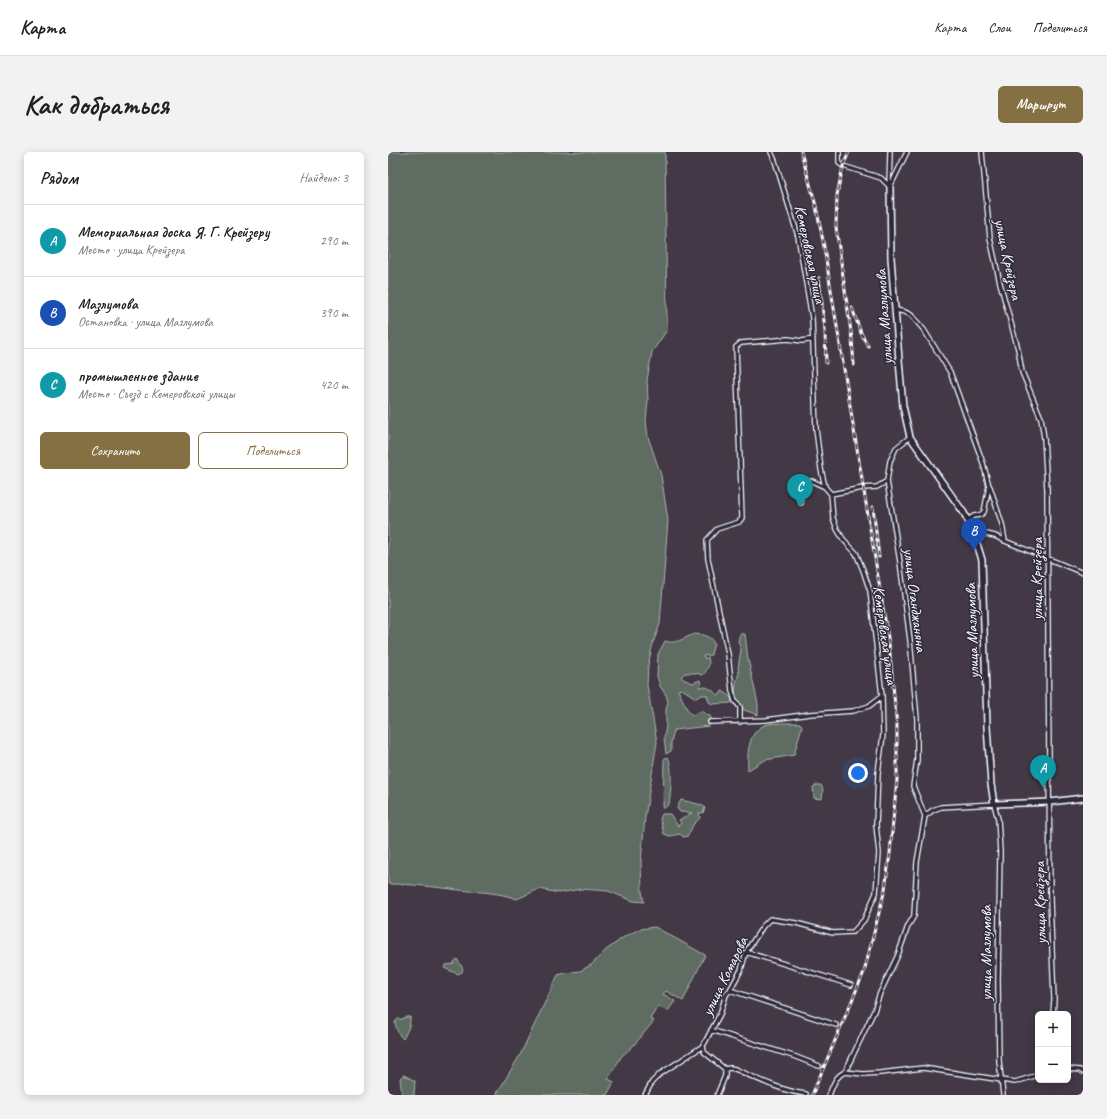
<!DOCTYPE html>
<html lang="ru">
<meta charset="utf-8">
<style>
:root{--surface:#fff;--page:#f2f2f2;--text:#202124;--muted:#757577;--line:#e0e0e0;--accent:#847042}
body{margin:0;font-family:Caveat,sans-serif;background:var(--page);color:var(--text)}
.controls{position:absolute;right:12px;bottom:12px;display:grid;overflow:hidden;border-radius:6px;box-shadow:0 2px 10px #0003}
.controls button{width:36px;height:36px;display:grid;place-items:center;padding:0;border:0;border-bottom:1px solid var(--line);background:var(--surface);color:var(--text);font:20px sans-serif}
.you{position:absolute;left:470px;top:621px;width:14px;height:14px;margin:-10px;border:3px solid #fff;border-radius:50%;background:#1a73e8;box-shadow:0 0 0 6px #1a73e833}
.badge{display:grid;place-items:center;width:26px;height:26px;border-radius:50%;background:var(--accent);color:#fff;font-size:13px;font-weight:700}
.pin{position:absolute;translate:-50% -33px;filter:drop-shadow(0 1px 2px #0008)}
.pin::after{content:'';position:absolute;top:21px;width:14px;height:12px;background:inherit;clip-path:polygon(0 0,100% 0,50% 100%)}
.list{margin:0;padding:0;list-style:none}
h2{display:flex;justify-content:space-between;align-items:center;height:52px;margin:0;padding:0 16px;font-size:17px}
h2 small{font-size:13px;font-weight:400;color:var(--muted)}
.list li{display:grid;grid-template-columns:26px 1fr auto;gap:12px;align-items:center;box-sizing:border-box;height:72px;padding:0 16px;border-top:1px solid var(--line)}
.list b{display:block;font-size:15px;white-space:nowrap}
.list p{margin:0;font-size:13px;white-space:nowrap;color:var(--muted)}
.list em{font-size:13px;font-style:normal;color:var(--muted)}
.actions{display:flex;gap:8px;padding:12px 16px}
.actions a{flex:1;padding:9px 0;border:1px solid var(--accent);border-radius:6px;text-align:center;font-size:14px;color:var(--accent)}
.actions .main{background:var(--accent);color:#fff}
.map{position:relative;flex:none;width:695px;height:943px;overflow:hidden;border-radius:6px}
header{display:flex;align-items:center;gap:24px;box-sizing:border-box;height:56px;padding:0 20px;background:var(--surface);border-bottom:1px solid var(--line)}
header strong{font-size:19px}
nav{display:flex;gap:22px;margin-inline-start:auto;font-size:14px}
.intro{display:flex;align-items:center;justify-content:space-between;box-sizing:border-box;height:96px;padding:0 24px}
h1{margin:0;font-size:28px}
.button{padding:10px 18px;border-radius:6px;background:var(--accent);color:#fff;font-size:14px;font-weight:700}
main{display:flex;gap:24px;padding:0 24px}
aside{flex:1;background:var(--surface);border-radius:6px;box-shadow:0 2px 10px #0003}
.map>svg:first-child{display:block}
.green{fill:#5e6c62;stroke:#aeb6b0}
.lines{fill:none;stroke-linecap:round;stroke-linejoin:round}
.street-casing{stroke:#fff;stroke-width:6}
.secondary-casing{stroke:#fff;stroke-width:8}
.street{stroke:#2f2a3d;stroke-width:3.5}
.secondary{stroke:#2f2a3d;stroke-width:5}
.rail-casing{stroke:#fff;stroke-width:3}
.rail{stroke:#2f2a3d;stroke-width:1.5;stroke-dasharray:4.5;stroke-linecap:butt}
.labels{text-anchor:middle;stroke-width:3;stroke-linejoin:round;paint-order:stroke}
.street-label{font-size:16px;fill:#fff;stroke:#2f2a3d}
</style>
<header>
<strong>Карта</strong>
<nav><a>Карта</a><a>Слои</a><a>Поделиться</a></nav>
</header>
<div class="intro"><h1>Как добраться</h1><a class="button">Маршрут</a></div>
<main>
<aside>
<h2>Рядом<small>Найдено: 3</small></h2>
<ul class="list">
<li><span class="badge" style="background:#0f9aa8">A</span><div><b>Мемориальная доска Я. Г. Крейзеру</b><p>Место · улица Крейзера</p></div><em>290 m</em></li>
<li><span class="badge" style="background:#1a4fb4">B</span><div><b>Мазлумова</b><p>Остановка · улица Мазлумова</p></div><em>390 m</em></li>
<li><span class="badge" style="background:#0f9aa8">C</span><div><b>промышленное здание</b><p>Место · Съезд с Кемеровской улицы</p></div><em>420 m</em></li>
</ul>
<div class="actions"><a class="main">Сохранить</a><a>Поделиться</a></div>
</aside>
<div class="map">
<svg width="695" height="943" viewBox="0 0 695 943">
<rect width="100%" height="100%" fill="#423846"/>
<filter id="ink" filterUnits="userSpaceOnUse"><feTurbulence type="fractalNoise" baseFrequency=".025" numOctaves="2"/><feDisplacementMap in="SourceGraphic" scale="8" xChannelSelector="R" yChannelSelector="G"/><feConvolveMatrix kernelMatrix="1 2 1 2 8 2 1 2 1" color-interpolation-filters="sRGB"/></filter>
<g filter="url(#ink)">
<path class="green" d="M0,0H277L279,178L264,200L259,228L260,248L258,269L260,285L273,323L280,368L272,472L265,491L260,513L259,533L269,590L257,665L253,710L254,740L256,750L245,749L220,739L193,737L171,741L151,737L129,747C110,740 90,740 71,738C47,735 24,732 0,732Z
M306,482C315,483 321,483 326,491L323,503L315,504L317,507L320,505C322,513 320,517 315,523L307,521H297L293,525L297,528L305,531L312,528L314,531L311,535C319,534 324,537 329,543H332L334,539L339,542L344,547L343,551L324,552L321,550L319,543H314L308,546L294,537L290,538L300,559L304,563L313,559L322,564L325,570L321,574L286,578L283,591V599L278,602L276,586L278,573V557L280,550L278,543L272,534L269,524L270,502L277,489C287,493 296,486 306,482Z
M352,482H357L360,507L370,552V563L356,558L347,543L348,530L351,521L350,516L353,498L350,489Z
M403,571H412L414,574L406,603L377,608L360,618C359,601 360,576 381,572C388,571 396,571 403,571Z
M280,605C285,613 283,642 281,652L275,657L276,608L277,606Z
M429,633H433L435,638L434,647L426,646L425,635Z
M293,648L314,653L317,656L315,661H311L312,666L305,673L300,684L295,685L292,682L282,684L276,682L272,667L274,662H282L290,674L293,671L291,668L304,661L292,660L289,656Z
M267,775L317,803L295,849L278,839L275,842L287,849L280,859L270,854L262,867L266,869L245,894L233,905L220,927L226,930L219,943H108L132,903L170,823L177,821L192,819L203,813L218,798L236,785L252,777Z
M69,807L75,817L74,820L70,822L56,816L58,813L66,812V810Z
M18,865H22C23,872 19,880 15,887C10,882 8,877 7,870L10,867H14Z
M16,923L27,929L26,943H14L12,926Z"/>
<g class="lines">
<defs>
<path id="street" d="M451,0V11L455,14L493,26L502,35
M594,0L602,86L612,131L630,197L634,220L653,266L656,286L659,337L662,748L666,847L665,862
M501,33L502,0
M502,35L519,0
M508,158L517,160L523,163L536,178L562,220L595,311L601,334L596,360L592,363L586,364L580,368
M602,335L614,372L617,389
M443,342L475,336L489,335L499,329
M413,351L412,339L414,330L424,329L437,335
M585,379L607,384L617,389L695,421
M322,570L378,568L422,562L465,559L481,554L494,544
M352,570V555L347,549L344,539L340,502L320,407L319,388L329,377L351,370L354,366L348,195L353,191L400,187L414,189L425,187
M537,664L545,658L553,655L606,652L610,667L612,700L610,829L611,909L615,943
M358,800L463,833
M342,838L448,873
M323,878L408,905L431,914
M315,894L316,900L337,917L342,916L347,917C370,927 393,939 418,942
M680,917L692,918L695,920
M457,920L475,922L492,921L535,916L627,930L650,923
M257,943L264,930L272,922L315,894L332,862L338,843L342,838L353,818L358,800L375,774L382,767L408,771L445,781L465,780L476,768L488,741L491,701L488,673L490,621L495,583L494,544L482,439L475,418L468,401L455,387L449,377L445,366L443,342L437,335L433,317L428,277L424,166L410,84L387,9L383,0
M329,943L337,924V917
M441,943C445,934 447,924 457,920L486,859L492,841L510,803L520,774L526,764L529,710L537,664L525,634L529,608V567L522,488L512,410L499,329L502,309L508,296L522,285"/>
<path id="secondary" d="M502,35L503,106L512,220L515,254L522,285L576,361L585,379L594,408L599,575L603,632L606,652L662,650L695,646"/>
</defs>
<use href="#street" class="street-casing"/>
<use href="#secondary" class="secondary-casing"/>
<use href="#street" class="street"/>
<use href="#secondary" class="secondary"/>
<defs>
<path id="rail" d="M413,0L428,54L435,89L501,492L509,575V627L502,701L497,737L476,820L424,943
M461,0L455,14L449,43L448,75L464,187L466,213
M431,126L437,178L438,211
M464,156L473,181L480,194
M485,355L491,405"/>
</defs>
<use href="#rail" class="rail-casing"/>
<use href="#rail" class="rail"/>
</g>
</g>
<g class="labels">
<g class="street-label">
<text transform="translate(423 102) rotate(78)" y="6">Кемеровская улица</text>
<text transform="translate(621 107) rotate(78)" y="6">улица Крейзера</text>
<text transform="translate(495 165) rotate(-94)" y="6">улица Мазлумова</text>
<text transform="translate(648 427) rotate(-90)" y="6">улица Крейзера</text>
<text transform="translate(528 448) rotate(83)" y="6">улица Оганджаняна</text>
<text transform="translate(583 479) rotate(-92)" y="6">улица Мазлумова</text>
<text transform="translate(498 483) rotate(82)" y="6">Кемеровская улица</text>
<text transform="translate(651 751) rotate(-91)" y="6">улица Крейзера</text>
<text transform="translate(597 801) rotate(-90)" y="6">улица Мазлумова</text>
<text transform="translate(336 824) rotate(-64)" y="6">улица Комарова</text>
</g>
</g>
</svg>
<div class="controls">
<button>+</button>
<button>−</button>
</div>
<div class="you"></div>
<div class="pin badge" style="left:655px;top:636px;background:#0f9aa8">A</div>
<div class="pin badge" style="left:586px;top:399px;background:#1a4fb4">B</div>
<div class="pin badge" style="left:412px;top:355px;background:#0f9aa8">C</div>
</div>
</main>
